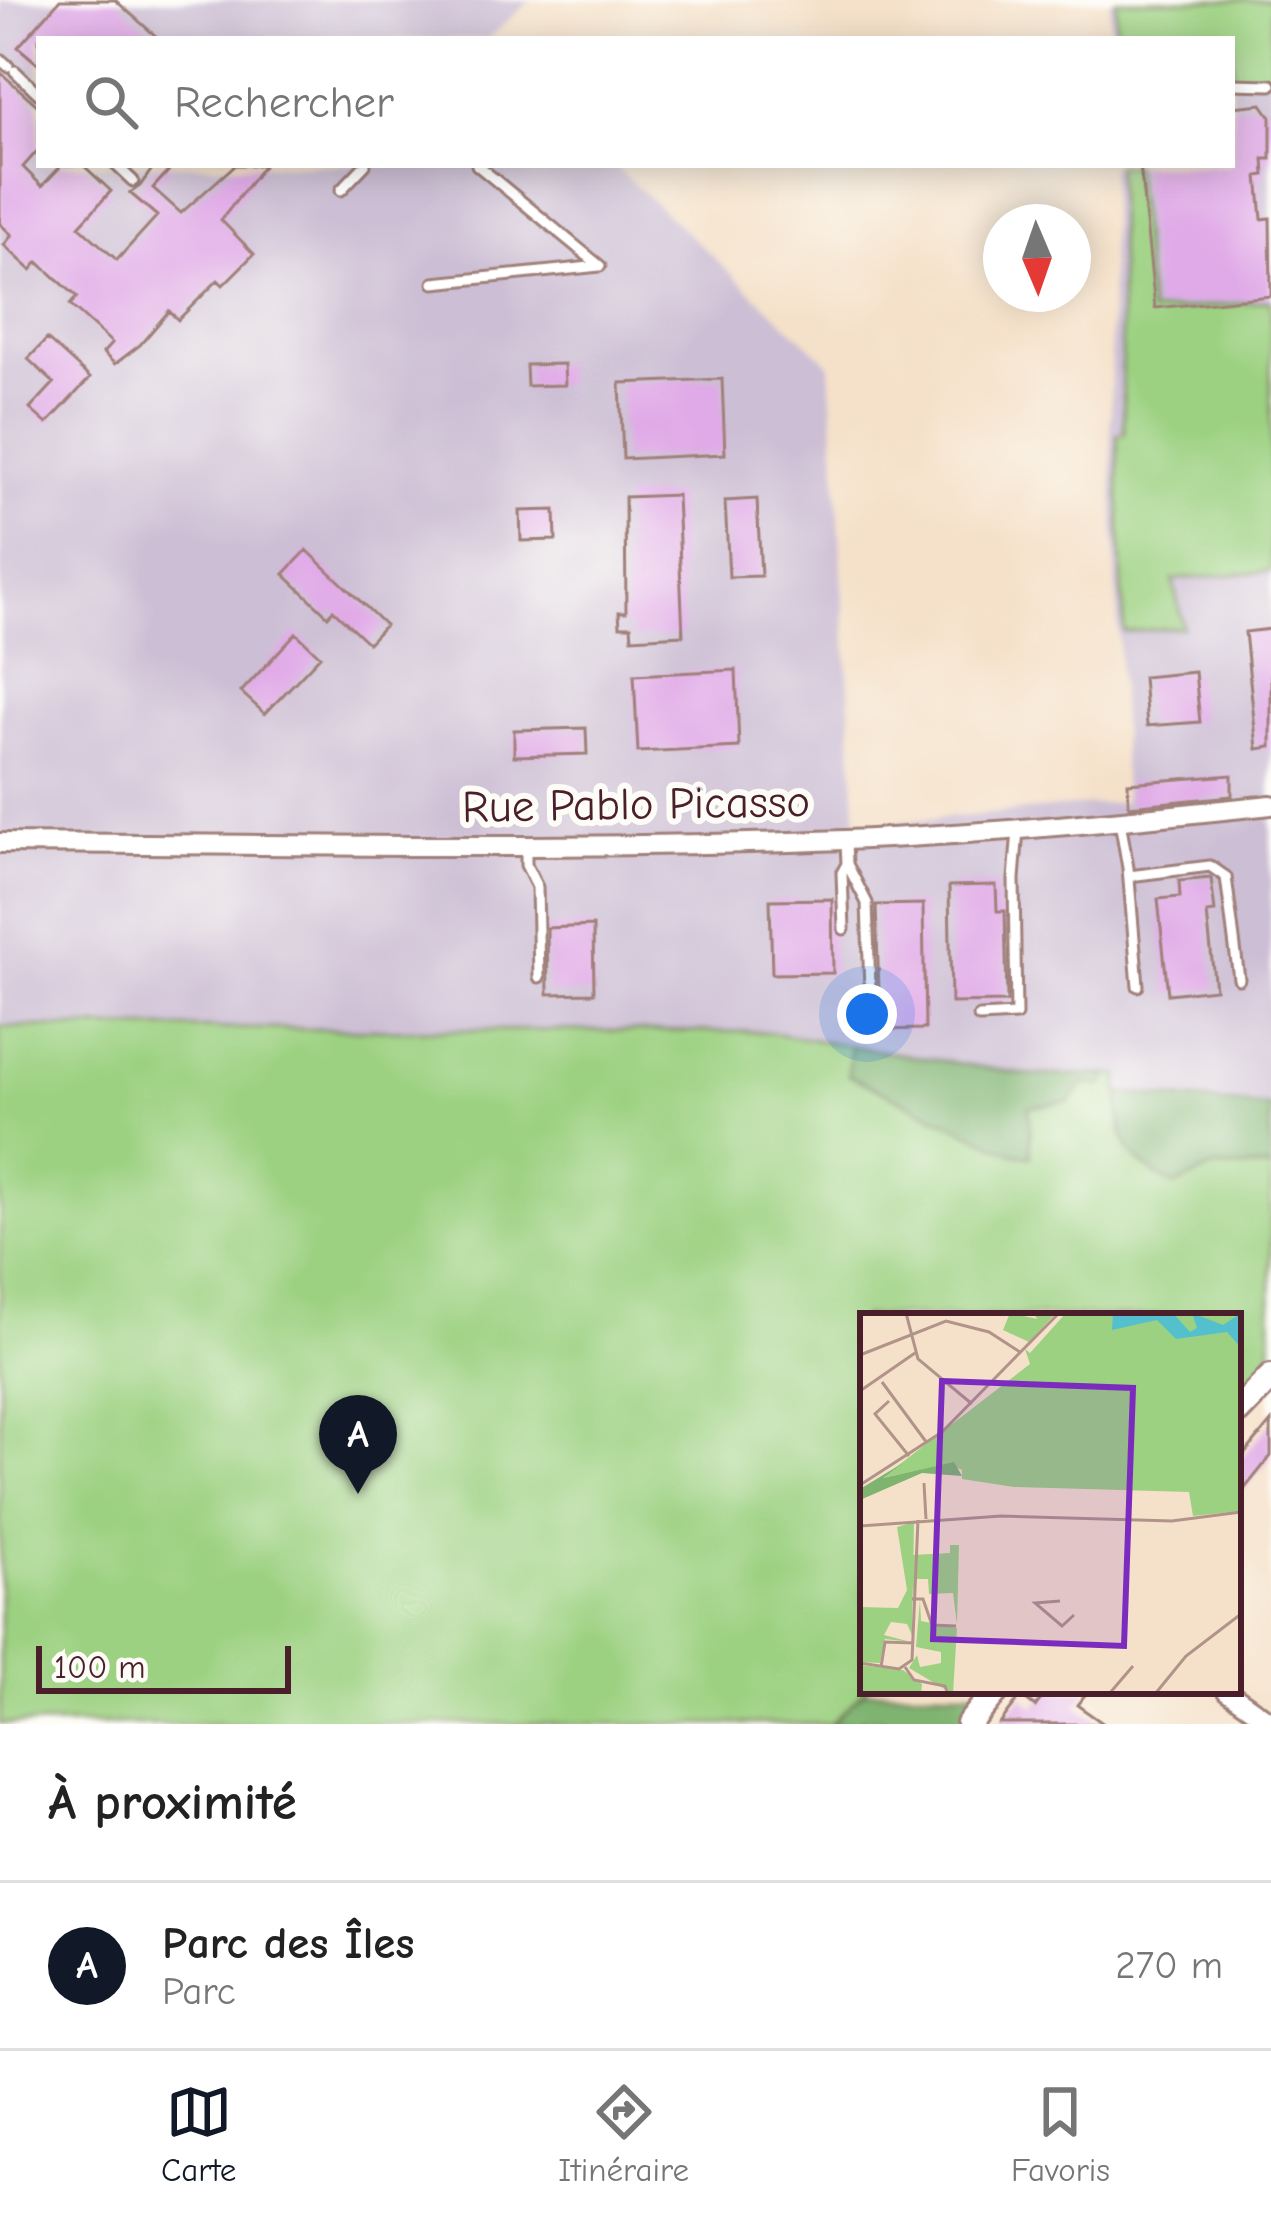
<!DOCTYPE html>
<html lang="fr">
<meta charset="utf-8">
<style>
:root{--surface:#fff;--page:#f2f2f2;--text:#222;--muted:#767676;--line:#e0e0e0;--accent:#111827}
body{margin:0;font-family:"Comic Neue",sans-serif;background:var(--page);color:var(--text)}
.compass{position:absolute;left:983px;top:204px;width:108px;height:108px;border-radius:50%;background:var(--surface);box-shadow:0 6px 30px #0003;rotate:178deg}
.scale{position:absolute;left:36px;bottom:30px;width:255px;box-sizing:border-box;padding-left:12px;border:6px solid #4a1f2b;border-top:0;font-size:33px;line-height:42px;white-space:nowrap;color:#4a1f2b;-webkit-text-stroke:9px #fdfcf7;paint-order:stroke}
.you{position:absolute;left:867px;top:1014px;width:42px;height:42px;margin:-30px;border:9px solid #fff;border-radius:50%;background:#1a73e8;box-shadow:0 0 0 18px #1a73e833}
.badge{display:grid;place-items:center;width:78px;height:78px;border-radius:50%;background:var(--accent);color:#fff;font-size:39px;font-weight:700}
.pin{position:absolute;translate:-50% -99px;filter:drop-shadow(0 3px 6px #0008)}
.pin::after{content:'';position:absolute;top:63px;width:42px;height:36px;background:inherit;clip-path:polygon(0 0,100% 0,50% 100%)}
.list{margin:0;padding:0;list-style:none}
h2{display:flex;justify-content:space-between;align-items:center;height:156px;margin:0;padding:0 48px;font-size:51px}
h2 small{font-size:39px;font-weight:400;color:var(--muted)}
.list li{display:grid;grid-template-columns:78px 1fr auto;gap:36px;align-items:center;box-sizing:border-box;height:168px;padding:0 48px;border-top:3px solid var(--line)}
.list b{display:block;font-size:45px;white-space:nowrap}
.list p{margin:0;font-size:39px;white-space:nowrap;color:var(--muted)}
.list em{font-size:39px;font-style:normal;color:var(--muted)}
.icon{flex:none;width:66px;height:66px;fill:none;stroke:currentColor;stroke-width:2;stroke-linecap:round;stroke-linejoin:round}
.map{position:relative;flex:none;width:1271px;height:1724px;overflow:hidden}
.search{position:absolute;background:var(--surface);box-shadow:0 6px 30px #0003;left:36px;right:36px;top:36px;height:132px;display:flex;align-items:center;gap:30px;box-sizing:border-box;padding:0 42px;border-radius:0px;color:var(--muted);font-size:45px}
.sheet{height:324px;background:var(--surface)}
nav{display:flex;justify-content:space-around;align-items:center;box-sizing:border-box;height:168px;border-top:3px solid var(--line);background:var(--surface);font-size:33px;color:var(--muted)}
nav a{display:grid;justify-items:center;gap:6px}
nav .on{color:var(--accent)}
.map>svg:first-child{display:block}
.industrial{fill:#ccbed4}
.green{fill:#9dd182;stroke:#747856;stroke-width:3}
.forest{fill:#7eb370;stroke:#64694e;stroke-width:3}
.building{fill:#e0a9e7}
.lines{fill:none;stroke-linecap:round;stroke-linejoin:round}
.lane-casing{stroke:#a0807a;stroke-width:15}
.street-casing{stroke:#a0807a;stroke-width:24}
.secondary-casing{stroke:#a0807a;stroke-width:30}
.lane{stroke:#fff;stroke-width:9}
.street{stroke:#fff;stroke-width:18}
.secondary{stroke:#fff;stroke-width:24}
.labels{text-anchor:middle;stroke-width:12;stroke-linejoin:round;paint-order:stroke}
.street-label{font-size:45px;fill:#4a1f2b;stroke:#fdfcf7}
.inset-road{fill:none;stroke:#b1938a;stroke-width:3}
.view{fill:#7b2cbf;fill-opacity:0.15;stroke:#7b2cbf;stroke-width:6}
.inset-edge{fill:none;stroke:#4a1f2b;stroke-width:6}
</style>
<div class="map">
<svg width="1271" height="1724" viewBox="0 0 1271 1724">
<rect width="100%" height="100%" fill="#fdfcf7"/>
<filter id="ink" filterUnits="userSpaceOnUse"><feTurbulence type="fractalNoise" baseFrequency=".00833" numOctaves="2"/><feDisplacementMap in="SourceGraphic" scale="24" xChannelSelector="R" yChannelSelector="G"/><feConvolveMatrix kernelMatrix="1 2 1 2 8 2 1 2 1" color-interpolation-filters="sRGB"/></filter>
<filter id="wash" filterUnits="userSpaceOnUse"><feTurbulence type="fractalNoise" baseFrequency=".004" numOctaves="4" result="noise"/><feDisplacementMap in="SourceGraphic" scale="48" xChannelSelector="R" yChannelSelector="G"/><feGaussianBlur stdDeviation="2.7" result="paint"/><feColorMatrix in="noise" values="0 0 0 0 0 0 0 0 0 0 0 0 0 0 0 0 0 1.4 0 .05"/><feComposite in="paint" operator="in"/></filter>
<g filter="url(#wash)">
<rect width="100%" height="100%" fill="#f5e1c9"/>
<path class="industrial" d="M0,0H531L487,39H39V165H613L830,364L857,826L1124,802L1111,434L1110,165H1232V39H1110V0H1271V1132L1120,1133L1118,1075H1027L766,1032L0,1027Z"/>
<path class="green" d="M1116,0H1271V79H1232V39H1116Z
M1116,165H1133L1150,313L1271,300V571L1173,580L1183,627L1124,632L1117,435L1124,434Z
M0,1027L766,1032L1084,1084L1102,1085L1108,1075H1119C1120,1138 1117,1152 1175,1186L1213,1168H1271V1367L1238,1399V1316H863L865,1691L831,1724H0Z"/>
<path class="forest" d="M851,1046L1027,1075H1108L1103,1086L1084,1084L1070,1102L1029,1107L1031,1156L1015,1154L848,1075Z
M1119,1093L1271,1107V1168H1213L1175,1186C1127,1158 1120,1148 1119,1093Z
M865,1691H986L959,1724H881L883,1720L864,1718L858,1724H831Z"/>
<g id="blocks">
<path class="building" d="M60,0H115L159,39H39V65L18,47Z
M0,72L39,107V149L23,167L42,186L62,165H83L111,191L79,226L117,260L157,216L130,193L140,186L155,165H174L153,188L181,213L235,165H264L221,220L254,254L223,285L218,280L178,320L169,311L140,345L115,364L103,353L112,343L70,305L77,297L38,262L31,270L4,245L12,235L0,224Z
M1262,104L1271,117V159H1264L1265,175L1258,176L1262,219L1270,218L1271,296L1155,308L1140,165H1232V107Z
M47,339L90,378L47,424L30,409L54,383L28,359Z
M564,364L565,385L527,386L526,365Z
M722,379L725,454L623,459L620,383Z
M677,495L683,635L632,638L631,626H620L619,612H626L625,497Z
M757,499L761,576L729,577L725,501Z
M555,510L556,540L521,541L520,511Z
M307,550L385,625L368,643L333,610L328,616L284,574Z
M1271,629V747L1257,749L1245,632Z
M296,633L320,656L265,714L241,692Z
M736,670L739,747L638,752L634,675Z
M1195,672L1200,722L1147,726L1143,677Z
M586,728L587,754L514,756V730Z
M1232,775V796L1129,806L1128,783Z
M1211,878L1215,912L1207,913L1215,989L1168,994L1158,899L1180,897L1179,881Z
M996,885L997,911H1005L1007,1002L951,1003L949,886Z
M832,899L833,973L772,974L770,900Z
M923,904L925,1029L877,1030L880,1018L876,905Z
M593,926L594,993L548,994L547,928Z
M1271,1422V1456L1238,1497V1462Z
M1047,1691H1088L1077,1705L1104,1724H1000L1021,1696L1035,1707Z"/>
</g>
</g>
<g filter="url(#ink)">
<use href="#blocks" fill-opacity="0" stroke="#a0807a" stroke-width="3"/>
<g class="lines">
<defs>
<path id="lane" d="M0,59L8,66
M15,71L39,94
M1232,84L1271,85
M116,165L133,181
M341,190L365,165
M434,283L600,266L477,165
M1120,821L1128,868L1138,986
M846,842L847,864L867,903L871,1018
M526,847V865L537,887L539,977
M1129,876L1210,866L1226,877L1239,979
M844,929L842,873L847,864
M979,1017L1016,1015L1014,879L1018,830"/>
<path id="street" d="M0,843C282,844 564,851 845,840C988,834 1129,820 1271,805
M1227,1691L1271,1722"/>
<path id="secondary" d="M1238,1411L1271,1377
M969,1724L996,1691"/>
</defs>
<use href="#lane" class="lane-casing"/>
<use href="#street" class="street-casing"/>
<use href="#secondary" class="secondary-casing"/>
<use href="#lane" class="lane"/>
<use href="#street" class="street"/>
<use href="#secondary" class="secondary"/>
</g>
</g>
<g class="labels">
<g class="street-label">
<text transform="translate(636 803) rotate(-1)" y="16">Rue Pablo Picasso</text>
</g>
</g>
<g transform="translate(860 1313)">
<rect width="381" height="381" fill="#f5e1c9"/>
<path d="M150,0L177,6L174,0H196L169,29L143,17ZM206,0H381V198L333,203L329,179L154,174L102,166V157L88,151L22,165L170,51L165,36L170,40ZM54,209L52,322L47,311L31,309L24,322L51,329L25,326L20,350L0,349V294L38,295L47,277L37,214ZM90,232H99L97,311L93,280L69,281L68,266H56L54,284L52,264L53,242L90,240ZM60,287L61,308L97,315L93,381L49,355L57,342L60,354L81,350V339L56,334ZM0,352L43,357L62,371L61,381H0Z" fill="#9dd182"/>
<path d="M94,149L102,163L62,160L0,187V176L43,150L23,165Z" fill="#7eb370"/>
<path d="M253,0H313L330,19L337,15L332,0L363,12L381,0V35L367,19L316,26L297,7L252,17Z" fill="#54c0cd"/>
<path class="inset-road" d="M46,0L58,46L112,91M0,42L86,8L129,19L160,39M22,69L67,130M0,78L55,40M29,88L15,101L49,143M64,170L66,206M0,172L82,119L199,0M0,213L141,203L312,208L381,199M52,286H63L72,312L96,313M200,288L175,290L202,313L214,302M0,350L39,356L52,347L58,207M21,354L25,329L54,330M45,354L54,367L85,373L88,381M249,381L273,353M295,381L326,343L381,301"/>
<path class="view" d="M82,68L273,75L264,333L73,326Z"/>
<rect width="381" height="381" class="inset-edge"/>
</g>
</svg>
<svg class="compass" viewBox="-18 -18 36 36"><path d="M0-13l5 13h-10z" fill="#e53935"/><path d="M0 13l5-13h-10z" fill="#767676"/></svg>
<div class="scale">100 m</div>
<div class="you"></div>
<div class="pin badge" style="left:358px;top:1494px">A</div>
<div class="search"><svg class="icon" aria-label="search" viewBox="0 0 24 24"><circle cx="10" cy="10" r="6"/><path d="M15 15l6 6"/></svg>Rechercher</div>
</div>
<section class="sheet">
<h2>À proximité<small></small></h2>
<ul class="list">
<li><span class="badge">A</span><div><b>Parc des Îles</b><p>Parc</p></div><em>270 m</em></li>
</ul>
</section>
<nav>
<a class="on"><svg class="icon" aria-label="map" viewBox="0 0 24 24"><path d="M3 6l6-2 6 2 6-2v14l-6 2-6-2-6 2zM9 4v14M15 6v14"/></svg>Carte</a>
<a><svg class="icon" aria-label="directions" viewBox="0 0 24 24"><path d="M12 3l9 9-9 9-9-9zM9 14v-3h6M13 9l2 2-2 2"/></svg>Itinéraire</a>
<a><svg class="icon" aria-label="saved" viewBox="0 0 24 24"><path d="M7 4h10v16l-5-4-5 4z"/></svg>Favoris</a>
</nav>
